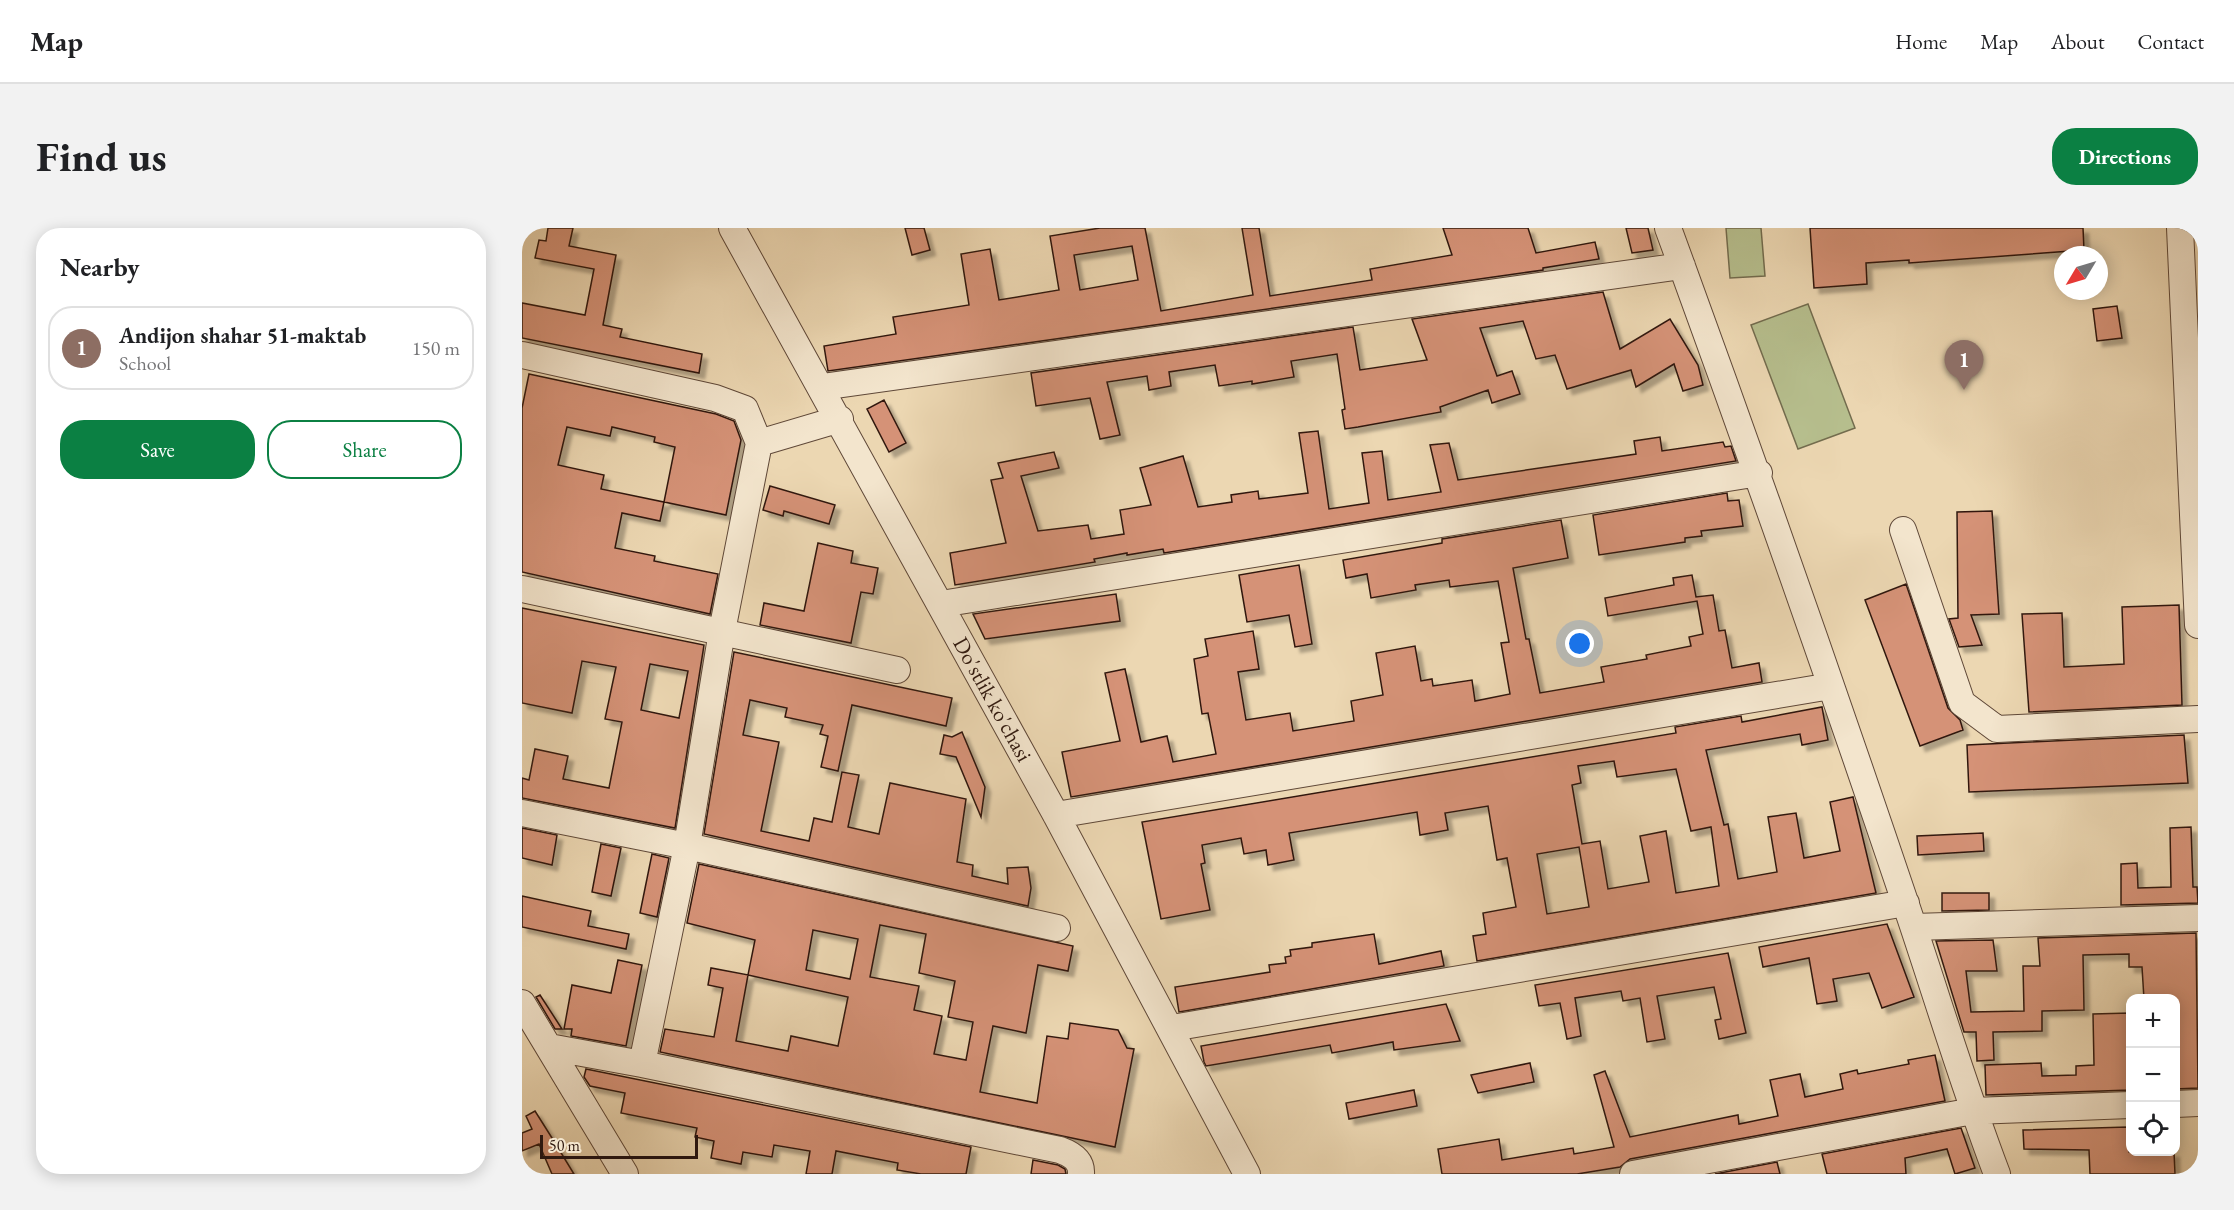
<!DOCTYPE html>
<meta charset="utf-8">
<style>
:root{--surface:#fff;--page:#f2f2f2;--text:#202124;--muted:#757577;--line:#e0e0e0;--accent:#0b8043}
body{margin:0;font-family:"EB Garamond",serif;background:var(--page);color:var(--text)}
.controls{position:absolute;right:18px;bottom:18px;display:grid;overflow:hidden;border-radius:12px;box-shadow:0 3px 15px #0003}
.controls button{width:54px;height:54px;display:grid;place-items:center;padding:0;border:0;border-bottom:2px solid var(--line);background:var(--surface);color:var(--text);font:30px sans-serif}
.compass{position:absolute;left:1532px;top:18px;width:54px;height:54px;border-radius:50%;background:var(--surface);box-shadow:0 3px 15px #0003;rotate:232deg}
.scale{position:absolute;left:18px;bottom:15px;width:158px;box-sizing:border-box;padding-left:6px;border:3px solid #30190f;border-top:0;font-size:16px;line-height:21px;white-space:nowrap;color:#30190f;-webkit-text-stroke:4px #f3e5cd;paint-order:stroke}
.you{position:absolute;left:1058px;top:416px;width:21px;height:21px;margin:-15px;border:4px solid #fff;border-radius:50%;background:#1a73e8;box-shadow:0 0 0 9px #1a73e833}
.badge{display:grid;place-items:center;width:39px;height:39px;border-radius:50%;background:var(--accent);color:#fff;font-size:20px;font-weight:700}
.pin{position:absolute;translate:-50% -50px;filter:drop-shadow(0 2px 3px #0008)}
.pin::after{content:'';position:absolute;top:32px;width:21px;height:18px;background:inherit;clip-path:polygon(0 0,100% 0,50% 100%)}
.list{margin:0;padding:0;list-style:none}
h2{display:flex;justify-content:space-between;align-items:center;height:78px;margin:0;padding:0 24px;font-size:26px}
h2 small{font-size:20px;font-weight:400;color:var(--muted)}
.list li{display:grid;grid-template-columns:39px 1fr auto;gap:18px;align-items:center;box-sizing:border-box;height:84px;margin:0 12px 12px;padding:0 12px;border:2px solid var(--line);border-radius:24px}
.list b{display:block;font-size:22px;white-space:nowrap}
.list p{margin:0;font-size:20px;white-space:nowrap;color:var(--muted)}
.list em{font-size:20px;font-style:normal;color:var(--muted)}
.actions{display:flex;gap:12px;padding:18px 24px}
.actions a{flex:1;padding:14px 0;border:2px solid var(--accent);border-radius:24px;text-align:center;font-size:21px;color:var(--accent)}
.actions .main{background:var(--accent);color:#fff}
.icon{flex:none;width:33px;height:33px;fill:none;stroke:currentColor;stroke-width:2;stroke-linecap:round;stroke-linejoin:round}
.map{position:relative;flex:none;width:1676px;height:946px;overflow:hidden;border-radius:24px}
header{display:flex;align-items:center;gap:36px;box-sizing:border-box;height:84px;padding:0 30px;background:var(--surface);border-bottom:2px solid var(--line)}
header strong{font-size:28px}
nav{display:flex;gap:33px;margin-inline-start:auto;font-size:21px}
.intro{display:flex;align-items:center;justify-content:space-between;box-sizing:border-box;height:144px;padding:0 36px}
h1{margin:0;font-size:42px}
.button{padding:15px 27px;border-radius:24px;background:var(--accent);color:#fff;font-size:21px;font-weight:700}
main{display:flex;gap:36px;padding:0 36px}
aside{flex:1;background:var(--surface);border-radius:24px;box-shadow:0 3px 15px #0003}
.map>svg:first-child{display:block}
.green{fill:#b6be8d;stroke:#736c4e;stroke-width:1.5}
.building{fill:#d59277;stroke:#30190f;stroke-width:1.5;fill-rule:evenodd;filter:url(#shadow)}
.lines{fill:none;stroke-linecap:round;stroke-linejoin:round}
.minor-casing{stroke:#5f4838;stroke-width:28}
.minor{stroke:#f3e5cd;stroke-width:26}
.labels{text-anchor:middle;stroke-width:6;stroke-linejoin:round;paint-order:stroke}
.street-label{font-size:22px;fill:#30190f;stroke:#f3e5cd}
</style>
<header>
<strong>Map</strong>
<nav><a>Home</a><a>Map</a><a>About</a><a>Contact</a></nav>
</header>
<div class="intro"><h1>Find us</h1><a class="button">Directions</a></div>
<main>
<aside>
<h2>Nearby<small></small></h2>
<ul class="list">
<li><span class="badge" style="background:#8d6e63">1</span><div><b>Andijon shahar 51-maktab</b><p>School</p></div><em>150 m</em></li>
</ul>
<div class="actions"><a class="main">Save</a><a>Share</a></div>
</aside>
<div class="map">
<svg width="1676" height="946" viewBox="0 0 1676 946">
<defs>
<filter id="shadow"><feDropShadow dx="5.5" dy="5.5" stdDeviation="1.5" flood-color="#0004"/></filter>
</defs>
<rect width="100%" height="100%" fill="#ecd7b2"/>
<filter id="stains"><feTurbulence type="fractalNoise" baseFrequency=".00333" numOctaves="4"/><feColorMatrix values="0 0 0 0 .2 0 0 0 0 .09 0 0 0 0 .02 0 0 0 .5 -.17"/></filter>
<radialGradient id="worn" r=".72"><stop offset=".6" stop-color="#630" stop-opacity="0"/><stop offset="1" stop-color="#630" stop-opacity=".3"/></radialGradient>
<path class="green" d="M1204,0H1239L1243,48L1208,50Z
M1286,76L1333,200L1276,221L1229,97Z"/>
<path class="building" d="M26,0H51L47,18L94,27L81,97L100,101L98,109L180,126L177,145L0,110V75L63,87L72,41L13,30L17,12L24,13Z
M383,0H402L408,22L390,27Z
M578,0H623L639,83L731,67L720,0H737L748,68L850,52L848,41L930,27L921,0H1006L1014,25L1073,14L1077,31L1021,40V42L306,143L302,118L374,106L371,89L447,77L439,26L468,21L477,72L537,62L528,8ZM610,18L616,52L558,62L552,27Z
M1104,0H1126L1131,22L1110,25Z
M1288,0H1561L1562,22L1387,35V32L1344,35L1345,56L1292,60Z
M1081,64L1098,121L1148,91L1176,137L1181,157L1161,163L1152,136L1114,159L1109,142L1045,161L1033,127L1014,131L1001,93L958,100L975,148L990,143L998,166L970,175L966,162L918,179L919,184L836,199L823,201L820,182L823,181L815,126L769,133L772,149L730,156V153L697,158L693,137L647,144L649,158L627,162L625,148L585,154L598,207L578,211L568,170L514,178L509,145L831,99L838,142L905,132L890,91Z
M1595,78L1600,110L1575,113L1571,81Z
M7,146L194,186L212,193L219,212L204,287L142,274L138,293L100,285L93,320L133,328L132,333L196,346L188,386L0,344V180ZM45,199L88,208L90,199L133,209L132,214L153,219L142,274L79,261L82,247L36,237Z
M362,172L384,215L367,224L345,181Z
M796,203L807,281L847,275L840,225L860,223L866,272L919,264L908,217L927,215L936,252L1114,226L1112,213L1138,209L1140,223L1201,214L1203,219L1209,218L1214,233L642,325L641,321L605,327V325L572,331L573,334L433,357L428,325L484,315L469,252L481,250L476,235L532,224L537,240L499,248L516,303L566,297L569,311L602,306L598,282L629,277L618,240L661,228L676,279L710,274L709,267L736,263L737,271L786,265L777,205Z
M248,258L313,277L307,296L262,283L261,288L241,282Z
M1205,265L1206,273L1217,272L1221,298L1179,303L1180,308L1163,310V314L1077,327L1071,287Z
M1470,283L1477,386L1449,387L1460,417L1437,419L1427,391L1436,390L1435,284Z
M1039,292L1046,330L991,340L1004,411H1007L1018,465L1082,454L1079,439L1125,431L1124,427L1169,418L1167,409L1181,406L1175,373L1086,388L1083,370L1152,357L1151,350L1170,347L1174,369L1191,367L1197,403L1203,402L1210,440L1237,435L1240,454L549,569L540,524L598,513L583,445L603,441L619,514L645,508L651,534L694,526L686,485L680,486L672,431L686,428L683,411L731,403L737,441L716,444L724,492L768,485L771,503L832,493L829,473L861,467L854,425L893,418L899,453L910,451L911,458L950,452L953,473L988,466L979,415L987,414L976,353L928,359L927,352L893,357L894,362L849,370L845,346L824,350L821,332L920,315V311Z
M296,315L331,323L329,335L356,340L351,366L339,364L329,415L238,397L242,375L282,383Z
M777,337L790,416L773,419L767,387L725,394L717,347Z
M1384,356L1426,480L1438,492L1441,502L1398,518L1343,372Z
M594,366L598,393L463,411L451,386Z
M1657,377L1660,477L1507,484L1500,386L1540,385L1542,439L1602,436L1600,379Z
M0,380L182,417L153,600L0,570V550L7,552L13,521L46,528L41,551L87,560L100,494L83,491L94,439L60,433L50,485L0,475ZM128,436L166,443L157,490L119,482Z
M212,424L430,470L424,498L330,477L316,543L299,539L306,508L298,506L301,497L263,489L265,480L228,472L221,507L257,514L239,603L287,613L292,590L310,594L320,544L337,547L326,599L357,606L368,555L444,571L435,634L451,637L450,648L486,656L485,640L506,639L509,660L506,678L182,606Z
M1300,479L1306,512L1280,517L1278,506L1184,522L1202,597L1206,596L1216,651L1255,644L1246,589L1274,585L1282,630L1318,623L1308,574L1331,569L1354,665L955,733L951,708L964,706L961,685L994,679L985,630L975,632L966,578L923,585L926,602L898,607L895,584L767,605L772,632L746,637L744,622L722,626L719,610L680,617L683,635L679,636L688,682L639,691L620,594L1154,505L1153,499L1219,488L1220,494ZM1092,533L1095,549L1154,541L1169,603L1189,599L1197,658L1154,665L1144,603L1118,608L1127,654L1086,661L1078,613L1060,616L1050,557L1059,555L1056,538ZM1057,619L1067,679L1025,686L1015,626Z
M440,504L463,559L459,589L434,529L418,526L422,507L430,509Z
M1662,507L1666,555L1447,564L1445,517Z
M1669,599L1671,659H1675L1676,675L1599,677V636L1615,635L1616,660L1649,659L1648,600Z
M0,600L35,607L30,637L0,630Z
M1461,605L1462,623L1396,627L1395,608Z
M79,616L99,620L89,668L70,664Z
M130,626L147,630L135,689L118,685Z
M177,636L551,718L546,743L516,737L504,805L471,798L458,864L515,875L525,808L546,811L548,795L596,802L605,820L612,821L593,919L138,824L143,801L192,809L201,760L186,757L189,740L226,747L233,712L165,695ZM358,697L404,706L397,745L433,753L426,789L451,794L444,832L412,826L420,788L392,782L397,758L348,749ZM291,702L336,711L328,751L284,742ZM226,747L326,769L316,818L269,808L266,823L214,813Z
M1420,665H1467V682L1420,683Z
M0,668L69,683L66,698L107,706L104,721L0,699Z
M1365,696L1392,769L1360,780L1347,745L1311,751L1315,773L1295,776L1287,730L1241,739L1237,719Z
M1674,705L1676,860L1653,861V844L1657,843L1653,771H1622L1620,739H1607V726L1561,727L1562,782L1520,783V803L1471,804L1472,832L1455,833L1454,804H1442L1414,713L1471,712L1475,743H1444L1449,784L1502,783L1501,738H1518L1516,710Z
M852,706L857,736L919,723L922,738L657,784L653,759L748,744L747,737L764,735L763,729L769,728L768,722L790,719V715Z
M1206,725L1224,805L1197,811L1193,792L1199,791L1192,759L1135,768L1143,811L1125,814L1118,770L1101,773L1099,763L1053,770L1059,808L1045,811L1038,775L1017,778L1013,757Z
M96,732L120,737L104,818L49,808L50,801H42L50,757L89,765Z
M18,767L40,801H33L14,769Z
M924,776L938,813L872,822L871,814L810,825L808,817L684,838L682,834L679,818Z
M1608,785V862L1464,867L1463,837L1519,835L1520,848L1554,847V838L1572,837L1571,786Z
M1413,827L1423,873L1108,931L1098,939L1055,946H920L916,921L977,911L980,932L1051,920L1052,926L1092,919L1072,847L1083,843L1108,909L1216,887L1217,896L1256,888L1248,852L1278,846L1283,869L1321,861L1318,846L1335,842L1336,846L1387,836L1386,832Z
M1008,835L1012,854L956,865L949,847Z
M64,841L449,919L444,946H399L375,942L376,935L314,923L310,946H284L288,923L252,917L250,929L221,924L219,936L189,930L192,913L173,909L175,900L99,885L103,865L68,858L62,849Z
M892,862L895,878L827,891L824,875Z
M13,883L30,910L52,946H30L17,916L0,923V905L10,901L4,888Z
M1606,899L1607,924H1652L1653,946H1568L1567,922L1502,921L1501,902Z
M1439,900L1453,940L1433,946L1425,921L1383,930L1384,946H1305L1300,926Z
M511,932L536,937L543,941L544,946H509Z
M1255,934L1258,946H1193Z"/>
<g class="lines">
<defs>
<path id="minor" d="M210,0L534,587L725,946
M1146,0C1228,224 1307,449 1383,674C1414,765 1441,857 1475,946
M1658,0L1676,397
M0,127L193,170L223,181L237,215L200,403L165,618L120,836
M300,159L1160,38
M237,215L318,191
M1381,302L1440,475L1475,501L1676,491
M0,361L375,442
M419,376L1237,245
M0,585L165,618L535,700
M534,587L1309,458
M1392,699L1676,690
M0,775L103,946
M650,800L1384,675
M27,819L120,836L538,922C549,926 560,932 559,946
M1654,876L1676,875
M1111,946L1451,883L1608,877"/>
</defs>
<use href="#minor" class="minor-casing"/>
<use href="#minor" class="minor"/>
</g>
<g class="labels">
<g class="street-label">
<text transform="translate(471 471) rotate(61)" y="8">Do'stlik ko'chasi</text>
</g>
</g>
<rect width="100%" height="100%" filter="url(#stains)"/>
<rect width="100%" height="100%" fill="url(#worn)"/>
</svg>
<div class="controls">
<button>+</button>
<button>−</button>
<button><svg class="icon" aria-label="locate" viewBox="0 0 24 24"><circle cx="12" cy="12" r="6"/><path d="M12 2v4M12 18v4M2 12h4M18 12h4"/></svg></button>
</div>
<svg class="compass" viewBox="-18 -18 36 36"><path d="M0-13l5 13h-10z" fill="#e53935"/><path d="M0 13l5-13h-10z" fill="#757577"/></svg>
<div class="scale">50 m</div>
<div class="you"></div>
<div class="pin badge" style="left:1442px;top:162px;background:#8d6e63">1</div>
</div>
</main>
